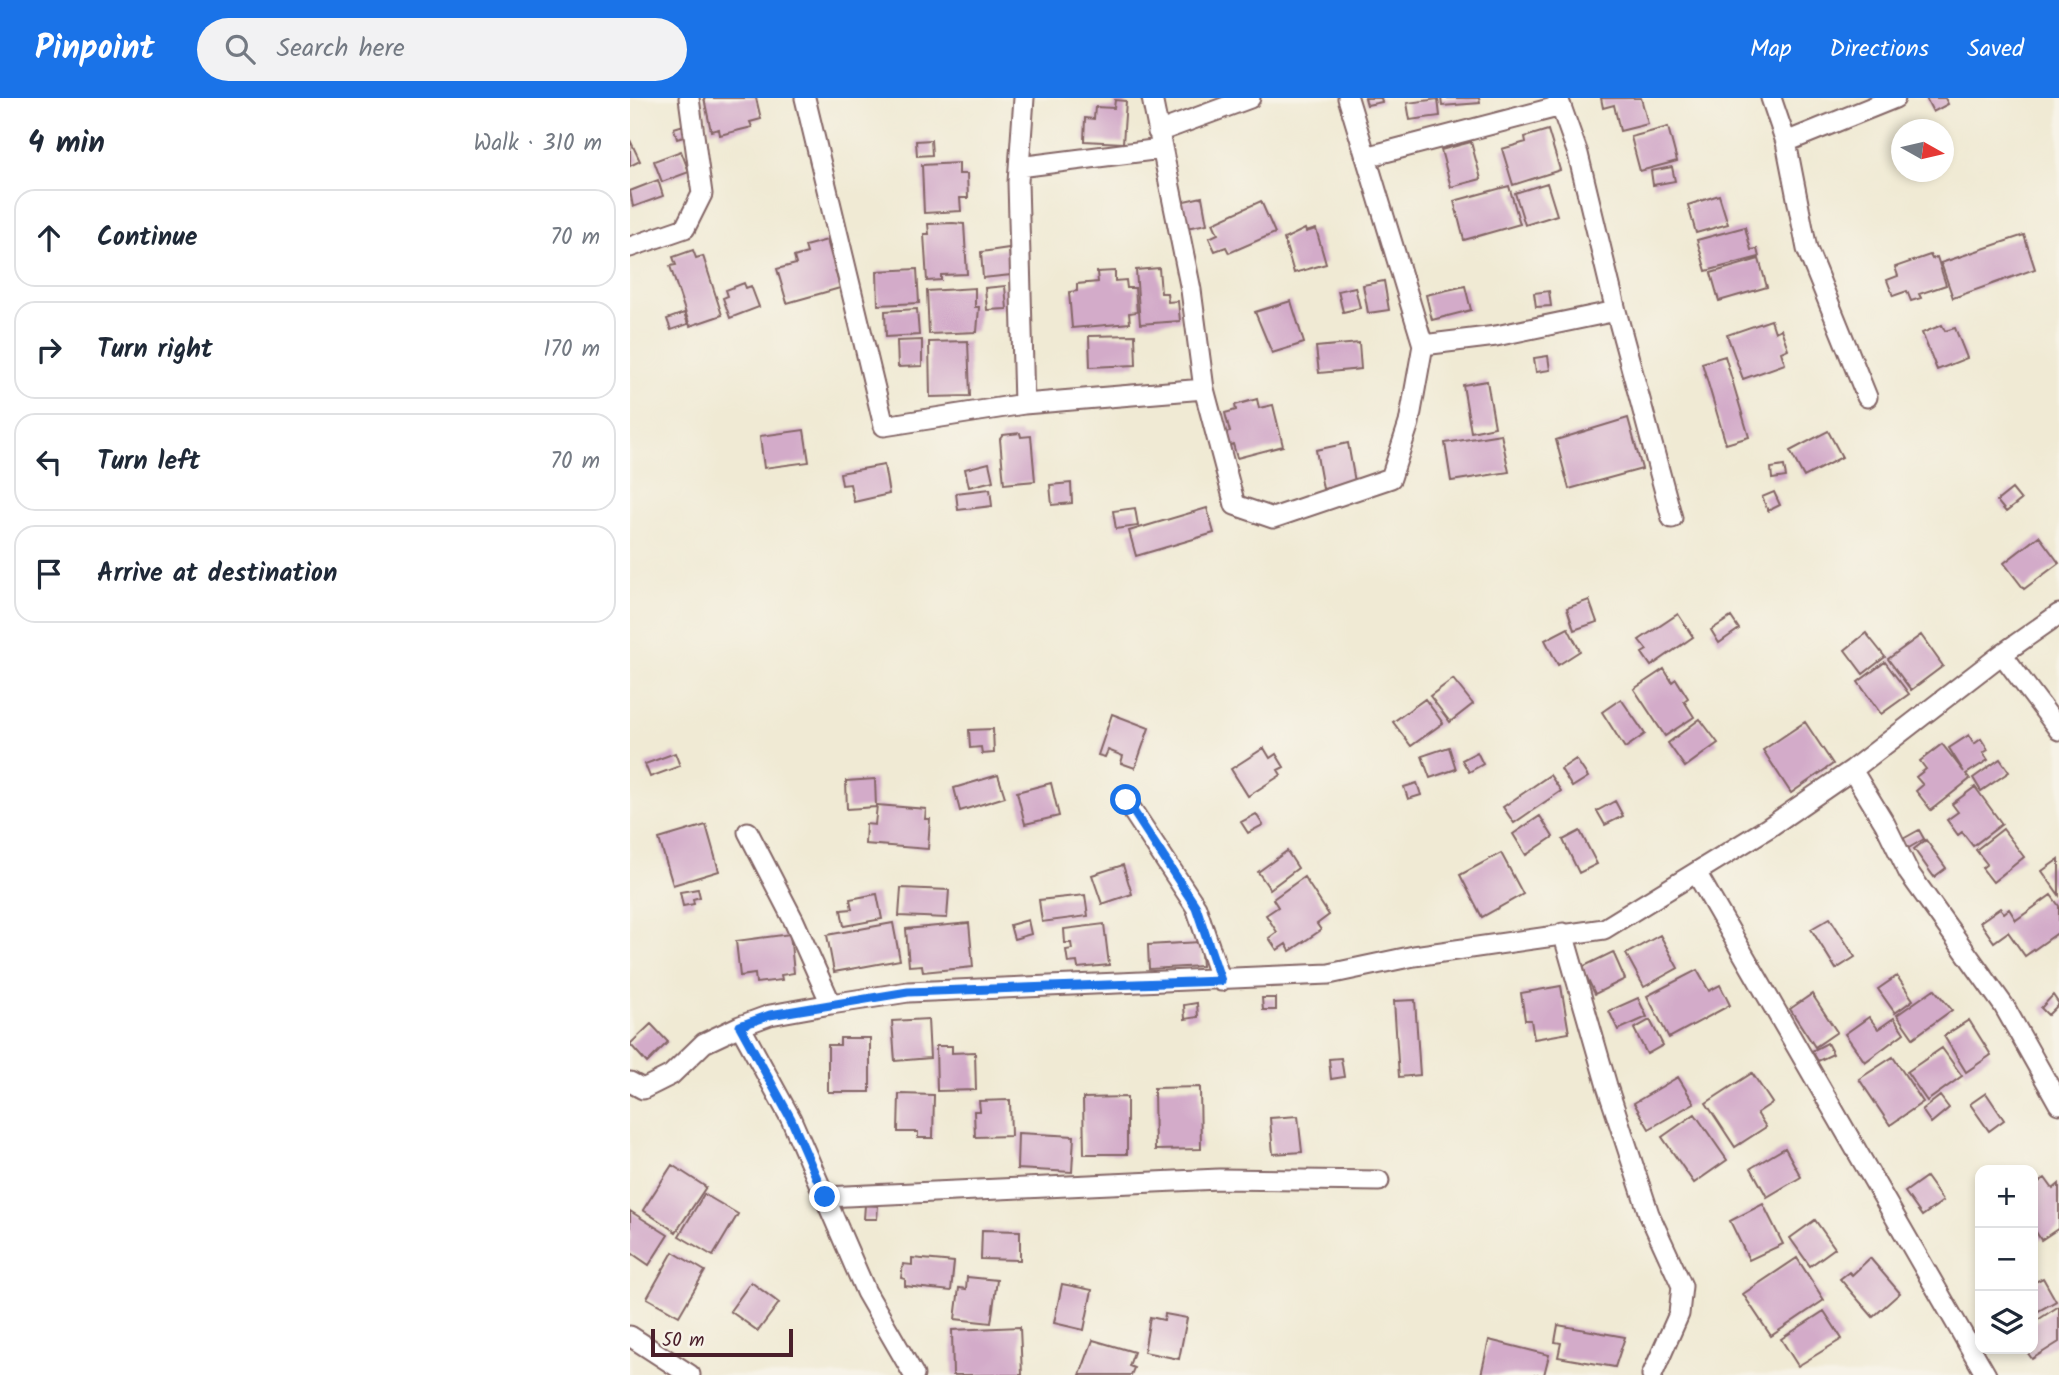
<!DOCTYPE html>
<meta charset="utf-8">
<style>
:root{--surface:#fff;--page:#f2f2f3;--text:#1f2937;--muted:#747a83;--line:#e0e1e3;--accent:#1a73e8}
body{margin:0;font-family:Kalam,sans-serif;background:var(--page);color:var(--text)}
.controls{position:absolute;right:21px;bottom:21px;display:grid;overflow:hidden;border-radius:14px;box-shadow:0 4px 10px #0003}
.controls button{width:63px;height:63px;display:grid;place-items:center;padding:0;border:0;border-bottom:2px solid var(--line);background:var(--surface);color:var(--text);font:35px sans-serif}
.compass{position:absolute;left:1261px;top:21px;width:63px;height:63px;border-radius:50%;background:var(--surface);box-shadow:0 4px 10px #0003;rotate:98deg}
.scale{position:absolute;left:21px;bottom:18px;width:142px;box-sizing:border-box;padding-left:7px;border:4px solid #4a1f2b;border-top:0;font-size:19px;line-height:24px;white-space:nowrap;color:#4a1f2b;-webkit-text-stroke:5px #f7f3e8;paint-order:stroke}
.stop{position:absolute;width:21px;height:21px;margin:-16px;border:5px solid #1a73e8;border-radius:50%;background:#fff}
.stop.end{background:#1a73e8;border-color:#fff;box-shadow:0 2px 7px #0008}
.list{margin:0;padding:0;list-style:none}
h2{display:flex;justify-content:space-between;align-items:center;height:91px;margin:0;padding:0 28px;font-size:30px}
h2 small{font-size:23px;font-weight:400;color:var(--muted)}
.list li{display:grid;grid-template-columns:46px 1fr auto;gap:21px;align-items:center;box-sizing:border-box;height:98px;margin:0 14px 14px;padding:0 14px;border:2px solid var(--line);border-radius:21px}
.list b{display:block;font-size:26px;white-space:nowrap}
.list em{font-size:23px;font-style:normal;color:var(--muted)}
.icon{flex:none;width:38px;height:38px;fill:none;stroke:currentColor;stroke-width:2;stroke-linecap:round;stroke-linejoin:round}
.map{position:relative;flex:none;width:1429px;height:1277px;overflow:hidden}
header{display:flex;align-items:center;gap:42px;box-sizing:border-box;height:98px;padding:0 35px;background:var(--accent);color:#fff}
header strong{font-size:33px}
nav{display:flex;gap:38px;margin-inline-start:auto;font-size:24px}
.search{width:490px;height:63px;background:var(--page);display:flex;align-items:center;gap:18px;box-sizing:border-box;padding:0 24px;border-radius:38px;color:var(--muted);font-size:26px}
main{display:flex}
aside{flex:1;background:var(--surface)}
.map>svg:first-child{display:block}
.building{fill:#d3abc9}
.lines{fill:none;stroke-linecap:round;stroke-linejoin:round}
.street-casing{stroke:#846666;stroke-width:23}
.street{stroke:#fff;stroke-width:19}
.route{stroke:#1a73e8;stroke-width:9}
</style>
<header>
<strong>Pinpoint</strong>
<div class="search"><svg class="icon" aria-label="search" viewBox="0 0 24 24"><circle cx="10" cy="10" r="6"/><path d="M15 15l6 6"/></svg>Search here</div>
<nav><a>Map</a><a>Directions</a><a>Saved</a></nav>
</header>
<main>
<aside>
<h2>4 min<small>Walk · 310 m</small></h2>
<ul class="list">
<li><svg class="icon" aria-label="ahead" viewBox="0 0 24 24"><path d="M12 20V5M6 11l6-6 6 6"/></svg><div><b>Continue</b></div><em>70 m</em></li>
<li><svg class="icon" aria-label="right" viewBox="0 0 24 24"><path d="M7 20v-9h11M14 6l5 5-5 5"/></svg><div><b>Turn right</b></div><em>170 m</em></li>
<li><svg class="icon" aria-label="left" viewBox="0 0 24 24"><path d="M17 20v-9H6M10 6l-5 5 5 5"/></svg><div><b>Turn left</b></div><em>70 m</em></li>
<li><svg class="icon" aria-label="arrive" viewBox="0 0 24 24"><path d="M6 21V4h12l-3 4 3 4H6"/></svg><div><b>Arrive at destination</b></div></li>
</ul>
</aside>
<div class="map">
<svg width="1429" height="1277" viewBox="0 0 1429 1277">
<rect width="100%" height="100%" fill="#f7f3e8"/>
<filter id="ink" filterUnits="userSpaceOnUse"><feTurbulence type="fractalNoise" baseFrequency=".0143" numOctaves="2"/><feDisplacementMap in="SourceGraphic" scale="14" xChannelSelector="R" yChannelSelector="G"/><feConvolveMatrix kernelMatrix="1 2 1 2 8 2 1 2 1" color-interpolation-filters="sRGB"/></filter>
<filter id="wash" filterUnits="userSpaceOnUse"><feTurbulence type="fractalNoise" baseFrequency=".00686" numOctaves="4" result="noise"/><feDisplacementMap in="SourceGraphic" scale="28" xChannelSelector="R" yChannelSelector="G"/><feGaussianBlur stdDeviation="1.57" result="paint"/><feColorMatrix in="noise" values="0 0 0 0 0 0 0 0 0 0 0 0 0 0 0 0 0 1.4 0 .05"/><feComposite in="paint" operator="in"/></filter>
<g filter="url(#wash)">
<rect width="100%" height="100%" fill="#f0ead4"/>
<g id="blocks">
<path class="building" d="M74,0H126L131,21L120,24L122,29L90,37L89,31L81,33Z
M735,0H751L752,4L737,7Z
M811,0H849L850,5L812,8Z
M971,0H1011L1018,26L990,33L984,7L973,10Z
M1296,0H1315L1318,6L1303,14Z
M808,1L810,18L780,22L777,5Z
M485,2L496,3L493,45L454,43L455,20L464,21L465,9L484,10Z
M57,26L60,37L47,41L44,30Z
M1038,29L1047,63L1010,73L1001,39Z
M918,32L930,72L883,87L872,51L896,44L895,39Z
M0,42L10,63L0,68Z
M301,42L302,57L287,58L286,43Z
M841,44L851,81L821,89L811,52Z
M51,53L59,74L32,84L24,63Z
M329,65V76H337L338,100H330L331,113L294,115L292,67Z
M1042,69L1045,83L1023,87L1021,73Z
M28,82L33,98L3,109L0,93Z
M917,85L927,117L895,127L885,95Z
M879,88L890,126L834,142L824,103Z
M1089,97L1098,126L1066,135L1058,107Z
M572,99L577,126L556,130L550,104Z
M631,103L645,135L599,155L596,149L585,153L579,140L588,136L583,125Z
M323,125L334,126L337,176L311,177V182L297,183L294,136H299L298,126Z
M1115,129L1121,152L1127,151L1129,159L1076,173L1067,142Z
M675,131L676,134L686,131L696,166L664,175L654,141Z
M1394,137L1405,171L1323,200L1311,165Z
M197,142L210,190L157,205L147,171L166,166L164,159L177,155L175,148Z
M379,150L381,177L353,180L351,154Z
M63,152L66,160L73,158L92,217L60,228L40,168L46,167L43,159Z
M1300,157L1302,161L1307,159L1316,187L1289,196L1291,200L1281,203L1277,193L1263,198L1257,182L1268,178L1265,169Z
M1129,161L1137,189L1089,203L1081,175Z
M529,170L531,195H537L538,204L548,203L550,223L510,226L506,172Z
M287,171L289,205L248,207L247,173Z
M485,173V183L496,182L497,190H505L507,214L499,215L500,225L442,230L439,194L447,193V186L468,184L467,174Z
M754,183L759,212L738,215L733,187Z
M114,185L116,190L121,188L129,209L100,220L93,200L98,198L96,192Z
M375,188L377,211L357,212L355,190Z
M835,188L841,212L802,222L796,197Z
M725,189L730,210L713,214L708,193Z
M345,190V209H349L347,234L299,236L297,193Z
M919,193L921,208L906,209L904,195Z
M661,203L674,245L642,255L625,214Z
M287,211L289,237L256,239L255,213Z
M54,215L58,226L41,232L37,221Z
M1141,222L1145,234L1151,231L1158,251L1151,254L1155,266L1113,281L1097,237Z
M1312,227L1315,233L1325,230L1337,260L1307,272L1292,235Z
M505,237L506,267L460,269L459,238Z
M292,242V268L268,269L267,243Z
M338,243L340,298L300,299L299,244Z
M729,245L731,271L689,275L686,249Z
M918,258L920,272L906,274L904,260Z
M1095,258L1119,339L1096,346L1072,265Z
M857,283L865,329L841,334L833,287Z
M627,301L629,310L643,307L653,348L607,360L603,346L597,348L594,335L600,334L595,315L606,312L605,307Z
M998,320L1012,371L939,391L926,342Z
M174,332L179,364L134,370L130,338Z
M1198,333L1212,359L1174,379L1160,353Z
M390,335L391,339L401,338L405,383L374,386L370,341L373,337Z
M871,336L879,374L821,383L815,345Z
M718,345L725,384L693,391L686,352Z
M359,365L363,383L339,389L335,371Z
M254,367L259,396L224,404L220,386L212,387L210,375Z
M1154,368L1156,379L1142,381L1141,370Z
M441,385L442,405L422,407L420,387Z
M360,391L362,408L328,412L326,395Z
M1382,391L1391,402L1376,414L1367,403Z
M1144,394L1150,407L1138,413L1132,399Z
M505,410L508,428L486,431L483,413Z
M577,410L584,435L506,458L499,433Z
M1409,438L1429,465L1394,491L1374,465Z
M959,502L967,524L944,532L937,510Z
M1048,516L1063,539L1021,568L1012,555L1017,552L1009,542Z
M1101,519L1109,531L1089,545L1081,532Z
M938,530L950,553L928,567L915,542Z
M1236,535L1255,559L1233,576L1215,552Z
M1291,537L1313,568L1281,592L1258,561Z
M1255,564L1279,596L1251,616L1228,584Z
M1034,571L1042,584L1046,581L1058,600L1054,603L1064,619L1035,638L1004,591Z
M823,581L843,606L820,624L800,598Z
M795,601L813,625L781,648L763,624Z
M991,601L1015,636L995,650L972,614Z
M482,616L519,630L505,670L491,665L493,658L478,652L475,659L468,657Z
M1070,621L1088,645L1055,669L1038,645Z
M1175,624L1203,666L1161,695L1133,652Z
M363,631L364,655L352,656L351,649L340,650L339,632Z
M1339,637L1344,646L1351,641L1358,652L1353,655L1358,662L1336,676L1340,681L1301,712L1286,693L1293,687L1286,679L1296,671L1290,663L1312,646L1334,674L1319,650Z
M819,649L826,671L800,680L792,658Z
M634,650L640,660L646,656L654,669L648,672L651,677L618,698L601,671Z
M847,654L853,666L839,674L832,662Z
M45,655L50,668L20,679L15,666Z
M946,661L958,679L942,689L931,671Z
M1370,661L1379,674L1351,693L1343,680Z
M368,677L375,699L330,713L324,690Z
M920,677L931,693L884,725L873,709Z
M245,681L246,709L217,711L216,683Z
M421,685L429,718L395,726L387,694Z
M787,685L791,697L778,701L774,689Z
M1345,689L1372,726L1343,748L1332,734L1328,737L1317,722L1328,714L1322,706Z
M985,703L993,718L975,727L967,713Z
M247,707L296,711L295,721H300L298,751L235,746L236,726L245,727Z
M626,716L633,727L618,735L611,724Z
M910,718L923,739L896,757L883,736Z
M76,727L89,773L43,787L29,741Z
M1373,731L1394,759L1363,784L1352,770L1357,766L1346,752Z
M1289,732L1294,741L1277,751L1271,742Z
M950,733L967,766L949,775L933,742Z
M1296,742L1316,770L1304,779L1284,751Z
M657,753L668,770L640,791L628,774Z
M871,755L893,796L852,819L830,777Z
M1429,761V797L1412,773Z
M493,767L502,796L472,806L462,777Z
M674,779L699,817L687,826L691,832L660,853L656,846L647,852L639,840L647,834L636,817L648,809L643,801Z
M271,790L319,792L317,820L269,818Z
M68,791L70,799L63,801L64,806L53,808L50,794Z
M247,796L252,821L214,828L211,812L222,811L220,801Z
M455,797L458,818L412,824L409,802Z
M1421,797L1429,808V834L1395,858L1378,834L1364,844L1350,824L1370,810L1374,815L1379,811L1386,822Z
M1200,820L1225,859L1206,871L1181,831Z
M398,822L401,836L384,841L380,827Z
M263,825L270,862L204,874L197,837Z
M339,825L343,869L293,874L292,867L279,868L276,831Z
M474,826L479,867L448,870L447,864L438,865L436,852L442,851L441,845H435L434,831Z
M160,836L164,875L151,877L152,882L126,885L125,876L110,878L106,843Z
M1030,837L1048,870L1014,889L996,856Z
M570,844L572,868L519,871L518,847Z
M983,854L995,881L965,896L952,869Z
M1067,872L1079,893L1090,887L1100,907L1039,940L1017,898Z
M1267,878L1283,902L1265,915L1248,891Z
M931,888L939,935L904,941L901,922H895L891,895Z
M1304,891L1322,912L1283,940L1267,917Z
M1182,896L1207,934L1185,949L1160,911Z
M1423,897L1429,906L1418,917L1411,910Z
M632,900H646V912H633Z
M1008,900L1017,919L988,932L979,913Z
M785,902L790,977L769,979L764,903Z
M567,905L568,919L555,921L554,907Z
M1239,919L1248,931L1264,920L1274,935L1235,964L1215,936Z
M298,921L300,960L265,963L262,923Z
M1020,922L1033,947L1017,956L1004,931Z
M1339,922L1361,957L1336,974L1314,938Z
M21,926L38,944L17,965L0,946Z
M210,940H240V994H198V947H210Z
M1197,945L1203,956L1188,963L1182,953Z
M306,948H322V955L345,954L346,992L307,993Z
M1312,950L1332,978L1297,1003L1277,974Z
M1263,959L1293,1004L1260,1027L1229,981Z
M711,960L714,979L701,981L699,961Z
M1122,975L1142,1005L1127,1015L1136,1029L1105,1049L1076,1005Z
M1048,979L1064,1005L1019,1031L1004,1005Z
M570,989L571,1051L525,1052L524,990Z
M1356,995L1374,1022L1359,1033L1340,1006Z
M269,996L304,997L303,1040H288V1034H268Z
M1310,998L1319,1010L1301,1025L1292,1012Z
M497,999V1056H454L453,1000Z
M380,1002L381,1038L345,1039L344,1013H350L349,1003Z
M1065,1016L1097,1062L1064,1085L1032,1039Z
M668,1018L672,1054L643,1056L640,1020Z
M388,1035L444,1038L442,1074L387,1071Z
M1155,1050L1171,1079L1137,1099L1121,1070Z
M42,1067L76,1089L46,1134L13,1112Z
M1296,1079L1313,1103L1292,1118L1275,1094Z
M1415,1080L1423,1091L1429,1086V1130L1411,1142L1403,1129V1088Z
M74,1096L108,1116L83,1158L49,1138Z
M1133,1106L1153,1146L1119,1162L1100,1123Z
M235,1107L248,1108L247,1121H234Z
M0,1113L38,1137L19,1167L0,1154Z
M1185,1122L1205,1150L1180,1168L1160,1140Z
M352,1132L390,1133V1162L351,1161Z
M43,1154L75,1173L49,1218L17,1200Z
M282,1160L324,1164L321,1193L275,1188V1181L271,1180L273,1166L282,1167Z
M1167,1160L1194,1202L1141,1238L1113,1196Z
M1240,1160L1270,1195L1243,1219L1210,1181L1219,1174L1222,1177Z
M337,1179L367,1182L361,1225L325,1221L329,1190L336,1191Z
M1413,1180L1426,1203L1403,1216V1185Z
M121,1184L149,1205L128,1233L100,1213Z
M432,1186L462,1192L454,1232L424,1225Z
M1429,1208V1244L1402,1261L1395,1251H1403V1225Z
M1194,1213L1212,1241L1168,1268L1151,1241Z
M535,1216L557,1220L549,1261L514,1254L520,1219L534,1222Z
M928,1227L995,1239L985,1269L928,1259L931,1245L925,1244Z
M390,1229L392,1277H323L322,1232Z
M463,1242L504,1254L499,1268L504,1270L501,1277H450Z
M859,1242L919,1257L914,1277H851Z"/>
</g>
</g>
<g filter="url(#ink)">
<use href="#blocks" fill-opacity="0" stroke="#846666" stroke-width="2"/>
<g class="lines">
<defs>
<path id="street" d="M175,0L254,328L394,306L574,291
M394,0L388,84L394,306
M522,0L561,192L574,291L605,407L643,420L761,380L779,325L793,247
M718,0L793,247L866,238L986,213
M928,0L948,56L986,213L1042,420
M1141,0L1156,44L1177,151L1237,299
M528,34L620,0
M1156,44L1265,0
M736,59L931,8
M389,69L531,51
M0,149L55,130L72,96L59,0
M1372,556L1429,632
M1222,672L1255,726L1279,775L1374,908L1429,1006
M496,703L566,809L591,883
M118,734L164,823L201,906
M1067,776L1356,1277
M933,835L977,988L1019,1116L1052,1188L1049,1216L1022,1277
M110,928L161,1021L236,1194L284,1277
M0,984L13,991L41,977L74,945L110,928L140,917L201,906L278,894L699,876L784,858L974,831L1138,730L1222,672L1372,556L1429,516
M195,1099L589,1081L749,1083
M0,1238L60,1277"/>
</defs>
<use href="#street" class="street-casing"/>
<use href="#street" class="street"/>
</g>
</g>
<g class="lines" filter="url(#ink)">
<path class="route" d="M195,1099L161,1021L110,928L140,917L278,894L591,883L566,809L496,702"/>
</g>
</svg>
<div class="controls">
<button>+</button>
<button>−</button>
<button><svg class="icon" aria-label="layers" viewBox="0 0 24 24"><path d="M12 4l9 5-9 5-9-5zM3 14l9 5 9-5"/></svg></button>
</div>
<svg class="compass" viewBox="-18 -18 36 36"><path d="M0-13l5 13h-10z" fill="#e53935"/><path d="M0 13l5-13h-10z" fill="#747a83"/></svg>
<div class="scale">50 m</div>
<div class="stop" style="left:496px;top:702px"></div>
<div class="stop end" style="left:195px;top:1099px"></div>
</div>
</main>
